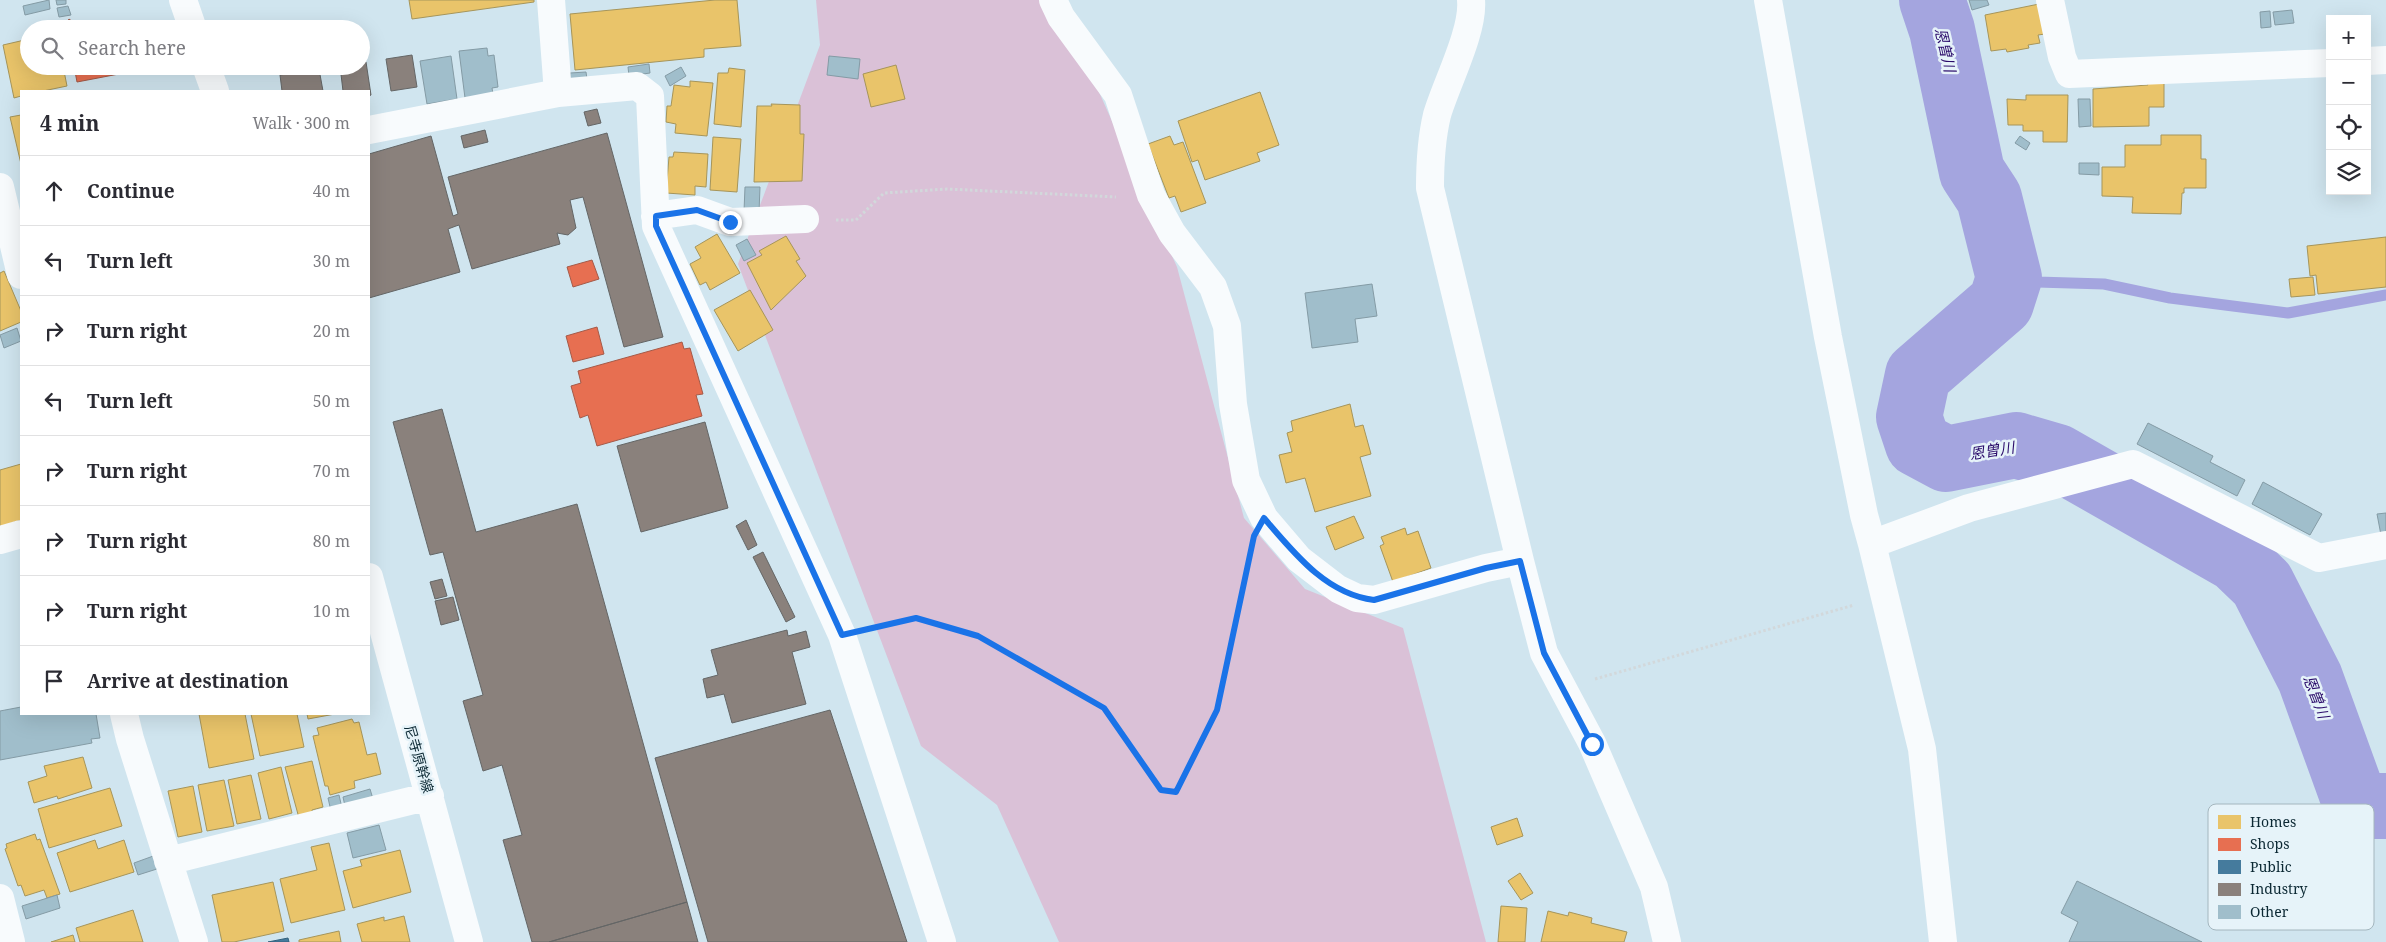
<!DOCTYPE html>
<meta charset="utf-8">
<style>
:root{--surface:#fff;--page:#f2f2f3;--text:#2b2b33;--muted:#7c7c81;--line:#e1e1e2}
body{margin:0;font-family:"Noto Serif","Noto Sans JP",serif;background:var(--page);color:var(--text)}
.controls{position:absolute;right:15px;top:15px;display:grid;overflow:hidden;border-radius:0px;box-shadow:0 5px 20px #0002}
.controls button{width:45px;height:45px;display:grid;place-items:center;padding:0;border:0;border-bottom:1px solid var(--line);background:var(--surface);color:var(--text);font:25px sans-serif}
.stop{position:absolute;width:15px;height:15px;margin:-11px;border:4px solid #1a73e8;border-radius:50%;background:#fff}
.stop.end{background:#1a73e8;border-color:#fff;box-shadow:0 1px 5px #0008}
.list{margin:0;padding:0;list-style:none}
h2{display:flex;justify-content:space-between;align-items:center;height:65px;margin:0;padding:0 20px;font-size:21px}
h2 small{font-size:16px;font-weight:400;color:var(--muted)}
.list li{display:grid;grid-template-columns:32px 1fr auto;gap:15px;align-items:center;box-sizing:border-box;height:70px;padding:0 20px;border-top:1px solid var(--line)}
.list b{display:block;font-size:19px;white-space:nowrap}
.list em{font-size:16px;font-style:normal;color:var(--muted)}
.icon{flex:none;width:28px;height:28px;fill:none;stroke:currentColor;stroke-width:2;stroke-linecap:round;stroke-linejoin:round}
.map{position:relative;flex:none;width:2386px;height:942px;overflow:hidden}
.search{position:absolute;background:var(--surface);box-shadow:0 5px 20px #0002;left:20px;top:20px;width:350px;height:55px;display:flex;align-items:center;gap:12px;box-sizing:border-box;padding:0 18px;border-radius:28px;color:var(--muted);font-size:19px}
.panel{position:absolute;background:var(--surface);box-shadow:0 5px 20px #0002;left:20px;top:90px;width:350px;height:625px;border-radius:0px}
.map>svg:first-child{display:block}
.green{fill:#dac1d7}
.homes{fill:#e9c46a;stroke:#a6955a}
.shops{fill:#e76f51;stroke:#a55a48}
.public{fill:#457b9d;stroke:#34627d}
.industry{fill:#8a817c;stroke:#646666}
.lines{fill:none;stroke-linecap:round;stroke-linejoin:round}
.stream{stroke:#a4a5df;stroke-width:11}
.river{stroke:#a4a5df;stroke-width:66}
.building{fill:#a0becb;stroke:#849ba5}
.path{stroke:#d2d8db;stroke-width:3;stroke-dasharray:2.5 2.5;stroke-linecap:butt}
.minor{stroke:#f8fbfd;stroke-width:28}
.route{stroke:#1a73e8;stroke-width:6}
.labels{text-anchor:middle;stroke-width:5;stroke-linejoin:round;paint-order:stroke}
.street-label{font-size:14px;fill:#0b2833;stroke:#e6f3f9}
.water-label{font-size:15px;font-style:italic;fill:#2b0c6b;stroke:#e6f3f9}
.key{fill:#e6f3f9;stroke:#a4b6be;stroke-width:1}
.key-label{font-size:14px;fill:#0b2833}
</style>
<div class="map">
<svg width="2386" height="942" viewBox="0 0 2386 942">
<rect width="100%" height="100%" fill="#d0e5ef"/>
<path class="green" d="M816,0H1058L1177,267L1244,518L1305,589L1403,628L1486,942H1059L997,805L921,746L738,264L820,45Z"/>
<path class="homes" d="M409,0H534V2L412,19Z
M715,0H737L741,46L704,49V57L575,70L570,14Z
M2039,4L2045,34L2038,35L2040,43L2028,45L2029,48L2007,52L2006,49L1991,51L1985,15Z
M29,39V66H63L67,86L43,91H21V96L14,98L3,45Z
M896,65L905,99L871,107L863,74Z
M729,68L745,70L741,127L714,124L718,73H728Z
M690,81L713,83L707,136L675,133L676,124L666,122L667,106H671L674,85L690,87Z
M2164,82V107H2149V126L2093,127V89L2148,85L2147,83Z
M1260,92L1279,145L1257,153L1260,161L1205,180L1198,160L1192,162L1178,121Z
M2026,95H2068L2067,142H2043V131H2023V125H2008L2007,99L2026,100Z
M771,104L800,105V134H804L802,181L754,182L757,106H772Z
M21,115V164L10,117Z
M2161,135H2201V159H2206V188H2184V193H2182L2181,214L2132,213L2133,197L2102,196V167H2125V145H2161Z
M1170,136L1174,145L1183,142L1206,203L1181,212L1175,196L1169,198L1148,144Z
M713,137L741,139L737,192L710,190Z
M674,152L708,154L706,187L695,186V195L666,193L669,157H673Z
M717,234L740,273L710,290L706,282L700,285L690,264L701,258L695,247Z
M786,236L800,259L796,261L806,276L771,310L747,263L762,255L759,251Z
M2386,237V287L2318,294L2316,275L2310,276L2307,246Z
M4,271L21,311V322L0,331V273Z
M2313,277L2315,295L2291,297L2289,279Z
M750,290L773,330L738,351L714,310Z
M1350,404L1355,427L1363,425L1371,454L1360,457L1371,496L1315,512L1305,478L1286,483L1279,455L1292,452L1287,433L1293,431L1291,421Z
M21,464V520L0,527V470Z
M1354,516L1364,538L1335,550L1326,527Z
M1405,528L1407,535L1418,531L1431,568L1393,582L1380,546L1384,544L1381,537Z
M199,714H245L254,759L209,768Z
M251,714H297L304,747L260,756Z
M307,714H335L308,719Z
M352,719L354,723L359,722L367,755L376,753L381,774L354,781L355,788L330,795L328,786H325L313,736L319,735L317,728Z
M83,757L92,788L58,799L57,796L34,803L28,782L47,776L44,766Z
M312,761L323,807L312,810L313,815L299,818L285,767Z
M281,767L292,813L269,819L258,773Z
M251,775L261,819L237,824L228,780Z
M224,780L234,826L207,831L198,785Z
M193,786L202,832L178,837L168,791Z
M110,788L122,826L49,848L38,809Z
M1517,818L1523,836L1497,845L1491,827Z
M35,834L37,840L40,839L60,894L47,898L44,890L25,896L21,885L18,886L5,849L7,848L6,844Z
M95,840L98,849L124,840L134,872L70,892L57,853Z
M329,843L345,910L291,923L280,879L317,870L311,847Z
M400,850L411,892L353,908L343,871L362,866L360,860Z
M1520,873L1533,893L1521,900L1508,881Z
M273,882L284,931L234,942H222L212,895Z
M1501,906L1527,908L1525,942H1498Z
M133,910L143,942H80L76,928Z
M1548,911L1568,916L1569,912L1592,918L1591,923L1627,932L1624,942H1541Z
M404,916L410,942H362L357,924L384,917V921Z
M339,931L341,942H299V940Z
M73,935L75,942H51Z"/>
<path class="shops" d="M69,19L82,29H66L65,25Z
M74,66H128L124,73L77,82Z
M592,260L599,279L573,287L567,267Z
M597,327L604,354L573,362L566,336Z
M682,342L684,349L690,348L703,394L696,395L702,416L597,446L588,415L580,418L571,386L581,383L578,371Z"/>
<path class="public" d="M288,938L289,942H268Z"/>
<path class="industry" d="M412,55L417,87L391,91L386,59Z
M366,62L371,95L369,96V91H343L340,66H361V63Z
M319,69L323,91H282L280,75Z
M597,109L601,123L588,126L584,112Z
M485,130L488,142L464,148L461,136Z
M607,133L663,337L624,347L583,197L570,200L576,228L568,235L557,233L560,244L472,269L459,225L456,226L448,229L460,272L369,298V154L431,136L453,216L458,214L448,177Z
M442,409L476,532L577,504L687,902L549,942H532L503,840L522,835L502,765L483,771L463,701L483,695L443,552L430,555L393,422Z
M705,422L728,508L641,532L617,446Z
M746,520L757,545L748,550L736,526Z
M763,552L795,617L786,622L753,557Z
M442,579L447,596L435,599L430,582Z
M453,597L459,620L441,625L435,601Z
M787,630L788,636L806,631L810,647L792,652L806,704L732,723L724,694L707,698L703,679L718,675L711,650Z
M830,710L907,942H708L655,758Z
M687,902L698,942H549Z"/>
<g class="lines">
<path class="stream" d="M2009,278L2037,282L2104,284L2170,298L2288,313L2386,295"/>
<path class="river" d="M1932,0L1942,30L1972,172L1989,198L2009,278L2001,303L1918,375L1909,417L1918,444L1946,459L2016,445L2057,457L2236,559L2262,584L2310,678L2352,794L2365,806H2386"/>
</g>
<path class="building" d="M49,0L50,9L25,15L23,6Z
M56,0H66V4L57,5Z
M1969,0H1987L1989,5L1972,10Z
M68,6L71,15L59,17L57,8Z
M2292,10L2294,23L2275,25L2273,12Z
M2270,11L2271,27L2261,28L2260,12Z
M487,48L488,56L494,55L498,87L492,88L493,94L465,98L459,51Z
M451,56L457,99L427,104L420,61Z
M829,56L860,59L858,79L827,75Z
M649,64L650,73L629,76L628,67Z
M681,67L686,76L670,86L665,76Z
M586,72L587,79L570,80V73Z
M2078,99H2090L2091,126L2079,127Z
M2020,136L2030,143L2026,150L2015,143Z
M2079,163H2099V175L2079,174Z
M745,187H760L759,212L744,211Z
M747,239L756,255L744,261L736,245Z
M1372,284L1377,316L1355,319L1358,342L1312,348L1305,293Z
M17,328L21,341L4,348L0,335Z
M2148,423L2213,456L2210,462L2245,480L2237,496L2137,444Z
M2263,482L2322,514L2310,535L2252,504Z
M2386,513V534L2381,535L2377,514Z
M21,707V714H96L100,738L91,739L92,743L0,760V711Z
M370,789L373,799L345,806L343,797Z
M339,795L342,808L331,811L328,798Z
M379,825L386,850L353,858L347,833Z
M156,855L160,868L138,875L134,863Z
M2077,881L2202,942H2069L2078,922L2061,913Z
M57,895L60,908L26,919L22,906Z"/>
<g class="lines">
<path class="path" d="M836,220H856L884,193L947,189L1116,197
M874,628L916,619L977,636L1104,708L1161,790L1176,792L1217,710L1250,554
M1595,679L1854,605"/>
<path class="minor" d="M183,0L193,29
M551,0L558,93
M1053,0L1061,17L1118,95L1151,195L1172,233L1213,287L1227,326L1233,404L1246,480L1264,518L1299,559L1338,589L1357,598L1374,600L1486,568L1520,561
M1471,0C1474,31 1446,84 1437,115C1431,140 1430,163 1430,188L1520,561L1544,653L1592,743L1654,887L1667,942
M1768,0L1828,337L1864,515L1872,544
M2050,0L2062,57L2069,74L2330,63
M2367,61L2386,60
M206,66L215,91
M369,130L558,93L637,86L650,96L656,226L842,635L942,942
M0,187L21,275
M655,216L697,210L730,222L805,219
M0,540L21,534
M369,577L469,942
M124,714L130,739L194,942
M168,861L430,796
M0,898L11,942
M1943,942L1922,749L1872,544L1969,508L2133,464L2319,558L2386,545"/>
</g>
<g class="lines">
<path class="route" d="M730,222L697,210L656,216V226L842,635L916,618L978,636L1104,708L1161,790L1176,792L1217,710L1254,536L1264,518C1294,553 1326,594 1374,600L1486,568L1520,561L1544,653L1592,744"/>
</g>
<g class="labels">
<g class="street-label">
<text transform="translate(419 759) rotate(74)" y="5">尼寺原幹線</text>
</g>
<g class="water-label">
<text transform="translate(1945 50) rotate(77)" y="5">恩曽川</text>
<text transform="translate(1992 451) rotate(-9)" y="5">恩曽川</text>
<text transform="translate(2316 697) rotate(69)" y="5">恩曽川</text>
</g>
</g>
<rect x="2208" y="804" width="166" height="126" rx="8" class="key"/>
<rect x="2218" y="815" width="23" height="14" fill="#e9c46a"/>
<rect x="2218" y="838" width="23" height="13" fill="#e76f51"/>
<rect x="2218" y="860" width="23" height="14" fill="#457b9d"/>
<rect x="2218" y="883" width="23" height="13" fill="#8a817c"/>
<rect x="2218" y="905" width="23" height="14" fill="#a0becb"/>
<g class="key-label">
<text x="2250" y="827">Homes</text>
<text x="2250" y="849">Shops</text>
<text x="2250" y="872">Public</text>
<text x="2250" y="894">Industry</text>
<text x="2250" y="917">Other</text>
</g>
</svg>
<div class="controls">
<button>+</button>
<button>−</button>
<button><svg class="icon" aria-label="locate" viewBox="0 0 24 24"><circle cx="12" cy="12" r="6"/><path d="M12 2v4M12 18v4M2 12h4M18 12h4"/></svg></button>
<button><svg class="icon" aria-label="layers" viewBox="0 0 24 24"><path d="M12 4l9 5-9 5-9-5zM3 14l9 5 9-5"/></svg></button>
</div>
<div class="stop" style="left:1592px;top:744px"></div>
<div class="stop end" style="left:730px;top:222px"></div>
<div class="search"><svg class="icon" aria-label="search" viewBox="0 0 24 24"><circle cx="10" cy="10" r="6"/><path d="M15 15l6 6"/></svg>Search here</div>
<section class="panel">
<h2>4 min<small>Walk · 300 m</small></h2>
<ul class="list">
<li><svg class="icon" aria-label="ahead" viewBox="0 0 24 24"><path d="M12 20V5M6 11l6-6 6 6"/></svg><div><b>Continue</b></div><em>40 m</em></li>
<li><svg class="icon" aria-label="left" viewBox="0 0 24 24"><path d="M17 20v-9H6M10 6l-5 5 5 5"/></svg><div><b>Turn left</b></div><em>30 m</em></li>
<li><svg class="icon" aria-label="right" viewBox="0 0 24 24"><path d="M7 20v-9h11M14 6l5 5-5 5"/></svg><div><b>Turn right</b></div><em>20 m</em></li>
<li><svg class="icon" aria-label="left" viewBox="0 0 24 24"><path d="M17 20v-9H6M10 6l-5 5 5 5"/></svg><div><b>Turn left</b></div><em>50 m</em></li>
<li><svg class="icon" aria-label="right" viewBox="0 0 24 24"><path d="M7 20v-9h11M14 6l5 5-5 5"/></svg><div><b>Turn right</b></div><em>70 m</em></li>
<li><svg class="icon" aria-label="right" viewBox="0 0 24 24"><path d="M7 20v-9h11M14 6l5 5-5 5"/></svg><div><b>Turn right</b></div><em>80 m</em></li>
<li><svg class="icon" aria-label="right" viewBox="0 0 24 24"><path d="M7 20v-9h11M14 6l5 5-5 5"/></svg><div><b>Turn right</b></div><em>10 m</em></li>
<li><svg class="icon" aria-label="arrive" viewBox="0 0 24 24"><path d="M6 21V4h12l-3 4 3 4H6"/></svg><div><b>Arrive at destination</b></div></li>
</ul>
</section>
</div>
